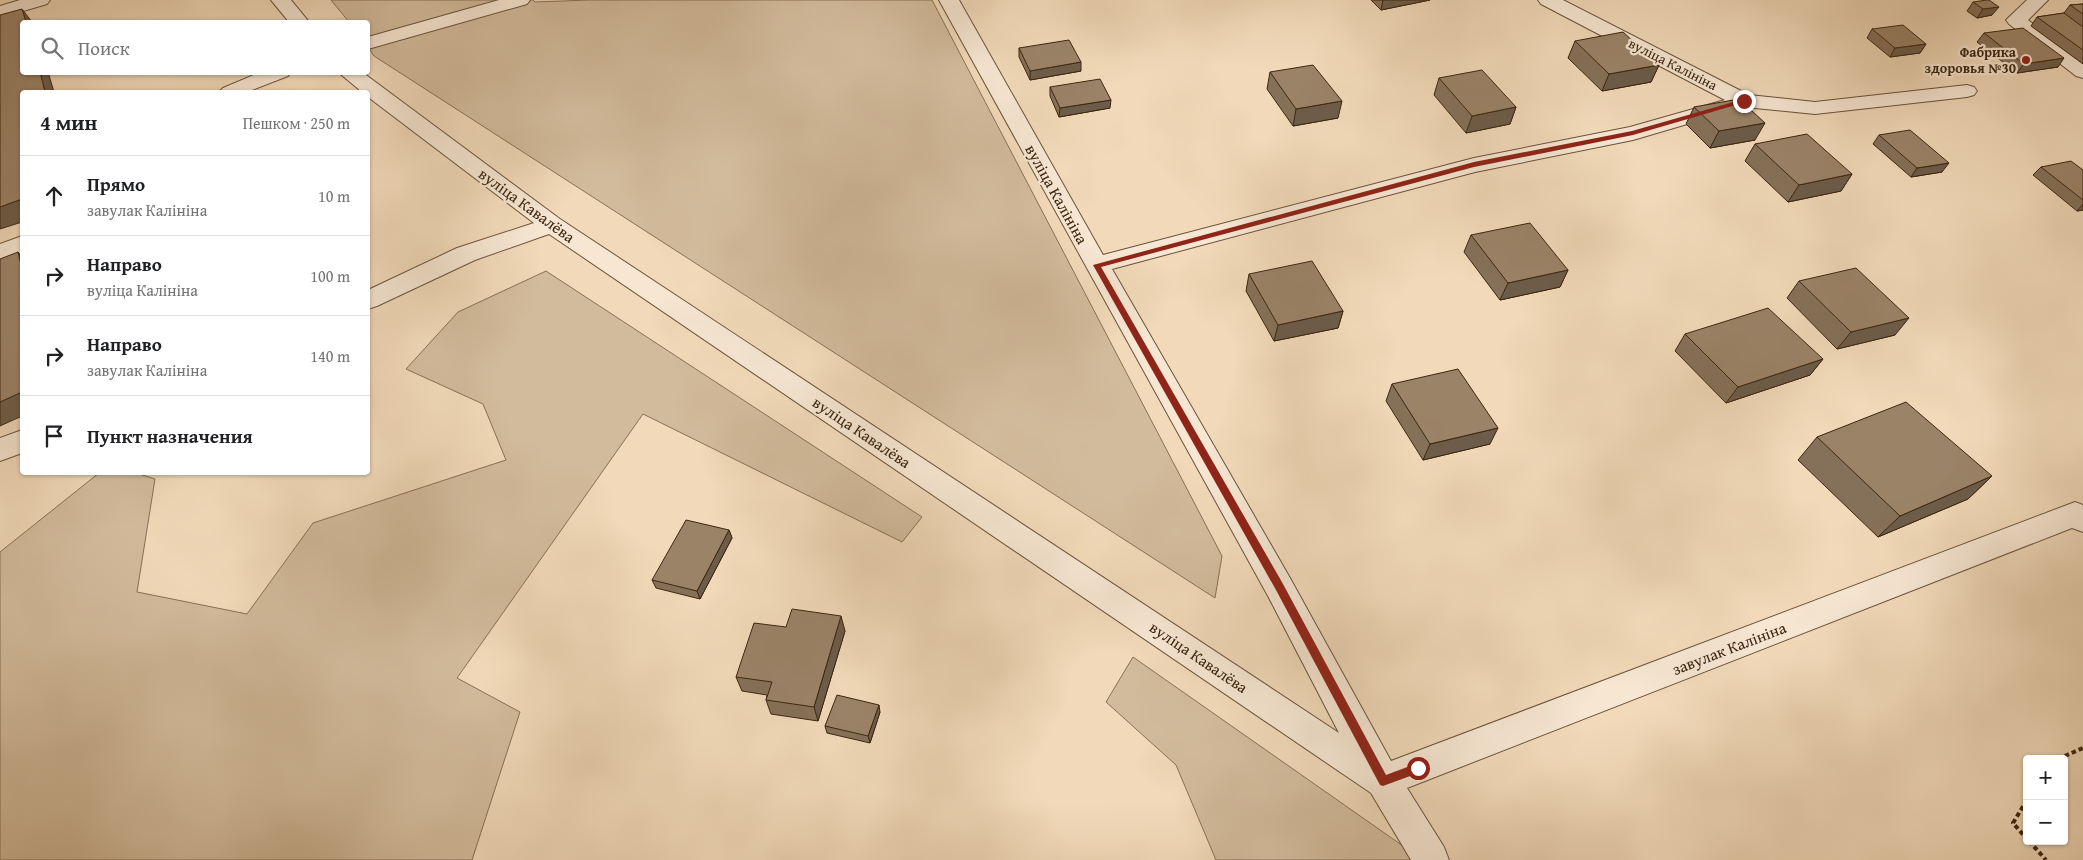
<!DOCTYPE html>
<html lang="ru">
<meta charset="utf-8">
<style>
:root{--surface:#fff;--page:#f6f6f6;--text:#202124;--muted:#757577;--line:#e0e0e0}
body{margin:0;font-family:"Gentium Book Plus",serif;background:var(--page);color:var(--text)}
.controls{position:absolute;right:15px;bottom:15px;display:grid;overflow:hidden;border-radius:5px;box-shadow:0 1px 4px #0004}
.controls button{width:45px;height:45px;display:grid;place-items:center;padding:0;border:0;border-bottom:1px solid var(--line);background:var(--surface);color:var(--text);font:25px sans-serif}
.stop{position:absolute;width:15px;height:15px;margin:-11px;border:4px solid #8f2418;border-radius:50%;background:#fff}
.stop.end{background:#8f2418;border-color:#fff;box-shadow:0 1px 5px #0008}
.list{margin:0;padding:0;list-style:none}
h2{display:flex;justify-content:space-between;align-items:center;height:65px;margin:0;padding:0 20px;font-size:21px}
h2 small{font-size:16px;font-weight:400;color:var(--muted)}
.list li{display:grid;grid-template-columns:32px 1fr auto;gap:15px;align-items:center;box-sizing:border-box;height:80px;padding:0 20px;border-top:1px solid var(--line)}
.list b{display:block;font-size:19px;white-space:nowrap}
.list p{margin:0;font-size:16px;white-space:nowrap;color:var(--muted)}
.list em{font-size:16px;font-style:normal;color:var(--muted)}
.icon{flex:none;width:28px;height:28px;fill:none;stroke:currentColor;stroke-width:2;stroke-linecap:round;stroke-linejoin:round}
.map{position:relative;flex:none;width:2083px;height:860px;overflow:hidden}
.search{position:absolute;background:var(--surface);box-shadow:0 1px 4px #0004;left:20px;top:20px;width:350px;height:55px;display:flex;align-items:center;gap:12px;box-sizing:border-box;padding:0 18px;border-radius:5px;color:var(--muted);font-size:19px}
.panel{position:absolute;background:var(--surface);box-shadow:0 1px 4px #0004;left:20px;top:90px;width:350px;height:385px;border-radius:5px}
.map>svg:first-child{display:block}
.green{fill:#d2bb9c;stroke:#887056}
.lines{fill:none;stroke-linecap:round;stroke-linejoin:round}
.minor-casing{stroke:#6a533a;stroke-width:2}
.path{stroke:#3d2610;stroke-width:4;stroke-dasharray:4.5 3;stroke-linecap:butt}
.minor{fill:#f6e6d2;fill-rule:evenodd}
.wall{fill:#857159;stroke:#3d2610}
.shaded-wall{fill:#6c5c49;stroke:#3d2610}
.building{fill:#9b8368;stroke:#3d2610}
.route{fill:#8f2418}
.poi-dot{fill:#8f2418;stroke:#f6e6d2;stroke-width:2}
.labels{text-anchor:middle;stroke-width:4.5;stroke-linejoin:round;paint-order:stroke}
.far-poi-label{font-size:14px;font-weight:bold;fill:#3d2610;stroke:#f6e6d2;text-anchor:end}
.far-street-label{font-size:14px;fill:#3d2610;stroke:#f6e6d2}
.street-label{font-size:16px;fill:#3d2610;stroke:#f6e6d2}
</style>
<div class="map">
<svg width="2083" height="860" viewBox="0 0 2083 860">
<rect width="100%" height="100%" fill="#f1d9b9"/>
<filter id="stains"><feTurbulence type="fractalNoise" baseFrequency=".004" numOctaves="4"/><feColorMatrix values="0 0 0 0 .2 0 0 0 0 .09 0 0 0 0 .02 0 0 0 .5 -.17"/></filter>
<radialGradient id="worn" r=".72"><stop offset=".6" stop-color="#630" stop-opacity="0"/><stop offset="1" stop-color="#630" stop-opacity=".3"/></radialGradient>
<path class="green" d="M331,0H533L535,2L589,0H932L1222,556L1215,598L374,56L368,47V22H349Z
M546,271L922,517L902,542L643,414L457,678L520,712L472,860H0V552L99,473H136L155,479L137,592L247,614L313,523L506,460L483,404L406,369L458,312Z
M1133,657L1423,860H1216L1176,765L1106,702Z"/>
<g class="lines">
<defs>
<path id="minor" d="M20,0H50L47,4L0,18V6Z
M271,0H291L309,22H289Z
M499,0H530L527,4L368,49V37Z
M939,0H959L1103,255L1474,158L1630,127L1725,100L1541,4L1538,0H1563L1749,95L1815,102L1967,85L1974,87L1977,91L1974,95L1967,97L1815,114L1745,107L1633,140L1475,172L1112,269L1290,578L1391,761L2075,502L2083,505V532L2072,528L1407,788L1444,847L1449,860H1411L1371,793L549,234L475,260L377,306L368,309V290L457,248L534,223L368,97V92H362L338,72H362L560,219L1339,733L1268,596Z
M2027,0H2048L2028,20L2083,62V78L2076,76L2009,24L2006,20Z
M261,72H291L288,76L247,92H219L223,88Z
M22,236V253L0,261V244Z
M22,430V453L0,461V438Z"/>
</defs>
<use href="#minor" class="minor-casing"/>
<path class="path" d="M2058,759L2083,748
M2027,800L2013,823L2027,839
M2029,841L2046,860"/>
<use href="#minor" class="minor"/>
</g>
<path class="wall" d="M1371,0H1430L1381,10Z
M1973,2L1992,15L1977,18L1967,11Z
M2083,4V64L2031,26L2037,17L2064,13L2070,5Z
M1872,29L1926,44L1920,53L1890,57L1867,38Z
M1984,33L2058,67L2017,73L1977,42Z
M1575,41L1659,65L1651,82L1602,91L1568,58Z
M1019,48L1081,71L1030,80L1019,57Z
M1270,72L1338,118L1293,126L1267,89Z
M1439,78L1516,107L1510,124L1466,133L1434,95Z
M1050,87L1110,108L1059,117L1050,96Z
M1694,107L1755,140L1710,148L1686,124Z
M1879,135L1942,172L1911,177L1873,144Z
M1755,144L1852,174L1841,191L1788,202L1745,161Z
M2041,167L2083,170V210L2077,211L2033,175Z
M1471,235L1568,270L1560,287L1500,300L1464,252Z
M1249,274L1343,311L1338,328L1274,341L1246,291Z
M1799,281L1895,335L1837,349L1787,298Z
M1685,334L1823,359L1810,375L1726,403L1675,351Z
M1392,384L1490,444L1423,460L1386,401Z
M1817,437L1992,476L1968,499L1878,537L1798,460Z
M729,530L732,538L700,599L656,588L652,580Z
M786,627L845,631L818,721L771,714L766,700L767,695L742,691L736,677Z
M880,712L870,743L827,733L825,726Z"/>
<path class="shaded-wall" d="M1383,0H1430L1381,10Z
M1999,7L1992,15L1977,18L1983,9Z
M22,9L32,22H26Z
M1926,44L1920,53L1890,57L1895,48Z
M2064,58L2058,67L2017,73L2024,64Z
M1081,62V71L1030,80V71Z
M1659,65L1651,82L1602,91L1609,74Z
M40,72H48L54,92H45Z
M1111,100L1110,108L1059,117L1060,108Z
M1342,101L1338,118L1293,126L1296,109Z
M1516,107L1510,124L1466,133L1472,116Z
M1765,123L1755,140L1710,148L1719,131Z
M1949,163L1942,172L1911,177L1917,168Z
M1852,174L1841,191L1788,202L1799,185Z
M22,199V222L0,229V207Z
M2083,204V210L2077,211Z
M18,252L22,257V269Z
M1568,270L1560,287L1500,300L1508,283Z
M1343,311L1338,328L1274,341L1278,325Z
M1909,318L1895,335L1837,349L1851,332Z
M1823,359L1810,375L1726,403L1738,387Z
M22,392V416L0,426V402Z
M1498,428L1490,444L1423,460L1430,444Z
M1992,476L1968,499L1878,537L1900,516Z
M729,530L732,538L700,599L697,591Z
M841,616L845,631L818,721L814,707Z
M879,705L880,712L870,743L868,736Z"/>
<path class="building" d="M1987,0H1989L1999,7L1983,9L1973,2Z
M2083,4V14L2070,5Z
M22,9L26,22H22V72H40L45,92H22V199L0,207V15Z
M2064,13L2083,27V50L2037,17Z
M1903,25L1926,44L1895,48L1872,29Z
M2023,28L2064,58L2024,64L1984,33Z
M1623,32L1659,65L1609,74L1575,41Z
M1069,40L1081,62L1030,71L1019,48Z
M1313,65L1342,101L1296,109L1270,72Z
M1482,70L1516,107L1472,116L1439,78Z
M1100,79L1111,100L1060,108L1050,87Z
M1739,99L1765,123L1719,131L1694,107Z
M1910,130L1949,163L1917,168L1879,135Z
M1807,134L1852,174L1799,185L1755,144Z
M2071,161L2083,170V200L2041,167Z
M1530,223L1568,270L1508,283L1471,235Z
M18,252L22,269V392L0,402V259Z
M1312,261L1343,311L1278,325L1249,274Z
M1856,268L1909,318L1851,332L1799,281Z
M1768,308L1823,359L1738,387L1685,334Z
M1458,369L1498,428L1430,444L1392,384Z
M1906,402L1992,476L1900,516L1817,437Z
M686,520L729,530L697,591L652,580Z
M792,609L841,616L814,707L766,700L772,682L736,677L754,623L786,627Z
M837,695L879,705L868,736L825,726Z"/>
<path class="route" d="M1744,99L1747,101L1746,102L1633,135L1474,167L1101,267L1283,584L1386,775L1418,763L1421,765V772L1383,786L1380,785L1276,590L1093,265L1474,162L1632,131Z"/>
<circle class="poi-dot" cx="2026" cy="60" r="5"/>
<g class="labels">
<g class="far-poi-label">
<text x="2016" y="57">Фабрика<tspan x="2016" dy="16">здоровья №30</tspan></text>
</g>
<g class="far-street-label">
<text transform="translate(1673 64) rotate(27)" y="5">вуліца Калініна</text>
</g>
<g class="street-label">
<text transform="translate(1057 194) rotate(61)" y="6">вуліца Калініна</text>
<text transform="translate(527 205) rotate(36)" y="6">вуліца Кавалёва</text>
<text transform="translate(862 432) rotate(34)" y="6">вуліца Кавалёва</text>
<text transform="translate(1729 648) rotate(-21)" y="6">завулак Калініна</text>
<text transform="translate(1199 657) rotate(34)" y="6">вуліца Кавалёва</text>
</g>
</g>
<rect width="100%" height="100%" filter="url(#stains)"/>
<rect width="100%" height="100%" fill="url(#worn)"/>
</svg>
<div class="controls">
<button>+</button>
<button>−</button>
</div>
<div class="stop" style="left:1418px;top:768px"></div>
<div class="stop end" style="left:1744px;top:101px"></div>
<div class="search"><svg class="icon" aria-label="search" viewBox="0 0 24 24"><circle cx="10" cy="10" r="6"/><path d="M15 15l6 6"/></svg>Поиск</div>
<section class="panel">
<h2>4 мин<small>Пешком · 250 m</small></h2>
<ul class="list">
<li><svg class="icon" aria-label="ahead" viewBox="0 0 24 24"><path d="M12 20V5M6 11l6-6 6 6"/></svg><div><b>Прямо</b><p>завулак Калініна</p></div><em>10 m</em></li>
<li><svg class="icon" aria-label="right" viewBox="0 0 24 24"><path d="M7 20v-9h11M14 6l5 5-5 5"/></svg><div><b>Направо</b><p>вуліца Калініна</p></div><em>100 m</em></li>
<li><svg class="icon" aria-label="right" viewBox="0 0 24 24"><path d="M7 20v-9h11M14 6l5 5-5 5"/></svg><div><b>Направо</b><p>завулак Калініна</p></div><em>140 m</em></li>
<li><svg class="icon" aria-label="arrive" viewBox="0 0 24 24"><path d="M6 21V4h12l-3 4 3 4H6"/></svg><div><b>Пункт назначения</b></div></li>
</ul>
</section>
</div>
